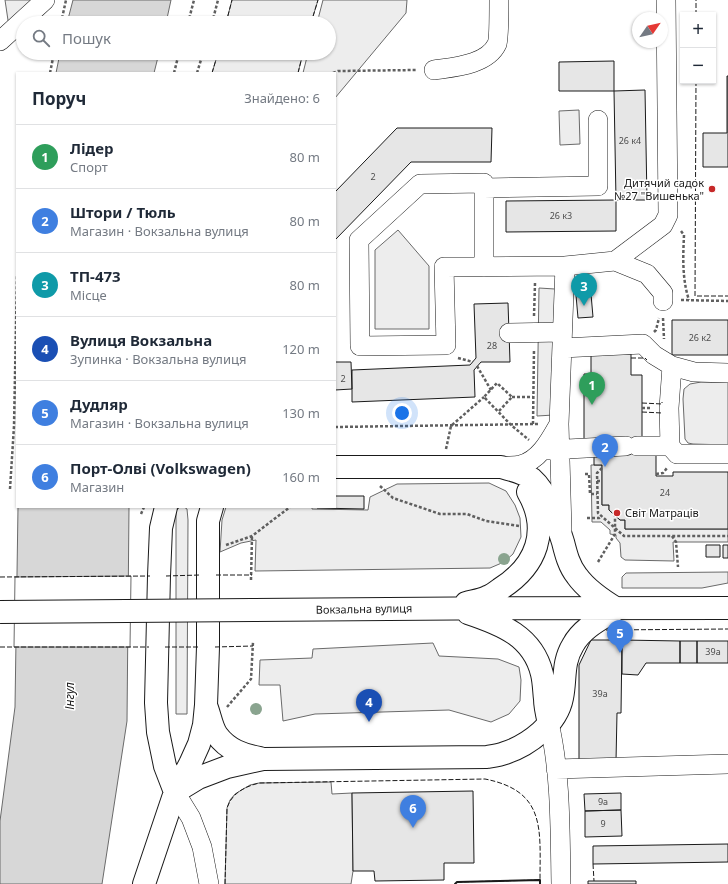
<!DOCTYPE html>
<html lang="uk">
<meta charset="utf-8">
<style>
:root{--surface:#fff;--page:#f6f6f7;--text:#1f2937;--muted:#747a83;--line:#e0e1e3;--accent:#c62828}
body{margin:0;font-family:"Noto Sans",sans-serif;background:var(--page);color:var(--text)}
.controls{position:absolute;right:12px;top:12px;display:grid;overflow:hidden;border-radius:0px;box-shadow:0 1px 3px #0004}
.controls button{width:36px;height:36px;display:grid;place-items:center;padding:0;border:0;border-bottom:1px solid var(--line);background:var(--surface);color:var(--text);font:20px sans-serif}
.compass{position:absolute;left:632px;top:12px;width:36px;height:36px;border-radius:50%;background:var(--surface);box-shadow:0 1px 3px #0004;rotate:56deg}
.you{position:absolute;left:402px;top:413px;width:14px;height:14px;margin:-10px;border:3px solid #fff;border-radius:50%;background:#1a73e8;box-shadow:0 0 0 6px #1a73e833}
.badge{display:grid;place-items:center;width:26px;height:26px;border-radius:50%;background:var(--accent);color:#fff;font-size:13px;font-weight:700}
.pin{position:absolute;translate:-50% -33px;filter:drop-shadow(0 1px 2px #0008)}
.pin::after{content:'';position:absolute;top:21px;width:14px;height:12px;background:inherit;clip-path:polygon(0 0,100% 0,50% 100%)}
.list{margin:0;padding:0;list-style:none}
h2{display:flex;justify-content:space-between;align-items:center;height:52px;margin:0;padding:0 16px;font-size:17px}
h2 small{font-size:13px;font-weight:400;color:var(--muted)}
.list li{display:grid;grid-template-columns:26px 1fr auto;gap:12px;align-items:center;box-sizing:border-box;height:64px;padding:0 16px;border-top:1px solid var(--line)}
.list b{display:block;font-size:15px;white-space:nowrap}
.list p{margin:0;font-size:13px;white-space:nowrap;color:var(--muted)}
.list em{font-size:13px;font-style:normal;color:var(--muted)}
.icon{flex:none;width:22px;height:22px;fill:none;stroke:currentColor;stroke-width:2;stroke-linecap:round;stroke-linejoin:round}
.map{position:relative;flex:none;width:728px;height:884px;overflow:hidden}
.search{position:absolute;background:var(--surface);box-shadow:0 1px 3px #0004;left:16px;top:16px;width:320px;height:44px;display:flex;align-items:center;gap:10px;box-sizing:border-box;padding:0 14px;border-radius:22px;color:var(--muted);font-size:15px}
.panel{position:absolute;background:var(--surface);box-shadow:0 1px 3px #0004;left:16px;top:72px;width:320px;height:436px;border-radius:0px}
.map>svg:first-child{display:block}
.built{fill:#ededed;stroke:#6a6a6a}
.water{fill:#d7d7d7;stroke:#6a6a6a}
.pier{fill:#fff;stroke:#6a6a6a}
.building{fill:#e6e6e6;stroke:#1a1a1a}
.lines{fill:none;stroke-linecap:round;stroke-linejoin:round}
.minor-casing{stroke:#1a1a1a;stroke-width:20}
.major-casing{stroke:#1a1a1a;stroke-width:24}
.path{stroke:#5f5f5f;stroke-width:2.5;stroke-dasharray:3 2;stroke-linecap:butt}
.minor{stroke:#fff;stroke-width:19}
.major{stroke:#fff;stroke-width:22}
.major-bridge-casing{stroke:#1a1a1a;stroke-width:24;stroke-linecap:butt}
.major-bridge{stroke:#fff;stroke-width:22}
.fence{stroke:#1a1a1a;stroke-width:1;stroke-dasharray:5 2;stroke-linecap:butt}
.wall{stroke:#1a1a1a;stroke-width:2}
.tree{fill:#8aa48f}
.poi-dot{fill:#c62828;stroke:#fff;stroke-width:1.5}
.labels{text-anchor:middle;stroke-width:3;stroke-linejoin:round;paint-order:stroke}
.number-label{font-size:9px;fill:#4d4d4d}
.poi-label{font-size:11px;fill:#1a1a1a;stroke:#fff;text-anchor:end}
.street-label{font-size:11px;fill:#1a1a1a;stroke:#fff}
.water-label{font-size:12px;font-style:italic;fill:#1a1a1a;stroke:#fff}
</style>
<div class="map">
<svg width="728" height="884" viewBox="0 0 728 884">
<rect width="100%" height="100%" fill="#fff"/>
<path class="built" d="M5,0H38L9,27Z
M232,0H318L311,23H226Z
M323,0H407L406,13L335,98V73H303L308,53H329V23H317Z
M218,53H303L298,73H212Z
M579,110L580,144L560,145L559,111Z
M398,230L429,266V329H375V250Z
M539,288L555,289L554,415L537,416Z
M701,382H728V445L693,444L688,443L685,439L683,399L684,389L690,384Z
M591,465H602V505H609V510L620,520H625V529H728V542H673L674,561L625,560L621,557L620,543L616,538V535L610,534V530L601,522H592Z
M489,483L506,491L515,505L520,518L521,537L513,554L504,562L490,568L255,571L256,540L241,543L220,552L222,520L226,507H312V509L368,510L370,497L397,484Z
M180,507H184L187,509L188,520L187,714H176V511Z
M728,572V583L702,588H622V577L626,573Z
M433,643L439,656L498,659L519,667L521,680L520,701L509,714L491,722L449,710L315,714L283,721L280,685H259L260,660L312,658L313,649Z
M331,782L332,794L352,793L353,871L351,884H225L227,808L230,800L235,794L250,785L259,783Z"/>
<path class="water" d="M73,0H171L166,23H67Z
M60,53H159L154,73H56Z
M18,507H129L127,721L102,884H0V821L15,707Z"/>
<path class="pier" d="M131,576L130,647H14L15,577Z"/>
<path class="building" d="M614,61V91L645,90L647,200H616L614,91H559V62Z
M727,76H728V167H703V133H727Z
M397,128H492L491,162H411L335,240V192Z
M616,200V231L506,232V201Z
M591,294L593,317L578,318L576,295Z
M508,303L510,362H481L474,370L475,397L352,402V370L470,365L476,358L474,304Z
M672,320H728V355H672Z
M591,354H631V375H642V439H584V374H591Z
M335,362H351L352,389L335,390Z
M594,452H656V476H673V472H728V529H625V520H620L609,510V505H602V465H594Z
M335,496H364V509L317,508V507H335Z
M706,545H720V557H706Z
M723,545H728V558H723Z
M591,640H622L621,713H617L616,761L579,760V665Z
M622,640L680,641V663H646L638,675L622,674Z
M680,641H697V663H680Z
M697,641H728V663H697Z
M473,791L474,863H444V880L375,881L374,871H353L352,793Z
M621,793V810L585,811L584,794Z
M621,810L622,836L585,837V811Z
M728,844V862L593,864V846Z
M588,881H636V884H588Z"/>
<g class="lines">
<defs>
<path id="minor" d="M0,41L45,0
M434,70C454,67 487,65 497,44C499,39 499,8 499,0
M484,188L598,186V120
M615,261L647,274L663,293V301
M484,267V183L420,184L359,240L360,346L446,345L444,267L565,266
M509,333L562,332
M562,348L643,344L654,355L672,366
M728,373L694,372L672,366L669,408L670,446L677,454H728
M559,424L562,530
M637,446H670
M547,450L626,446
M501,467C507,466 514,466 520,465C539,461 550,440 559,424L565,266L615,261L663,225L668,215L666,0
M549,723C561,774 560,831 561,884
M556,769L728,764
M175,792L191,818L202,847L209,884"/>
<path id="major" d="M335,467H501C511,470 523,472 532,479C548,493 557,523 563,542C566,554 569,566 577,576C587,590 602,600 617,609
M166,507L161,528L159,576L156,703L158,732L165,766L175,792
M466,603C473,601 481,600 487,597C492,595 496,592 500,589C537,566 550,530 528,492
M253,610C411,608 570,608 728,608
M468,613C501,624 533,636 542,674C544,682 544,691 545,699C545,707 547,715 549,723
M207,708C210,716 212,728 217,735C228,750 243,755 260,758
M175,792L198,778L227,767L263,759L487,757C493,756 500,755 505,753C529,745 557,724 562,698C566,679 562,663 573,645C582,628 601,619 617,609
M144,884L175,792L190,764L199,744L204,725L206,705L208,647V521L212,507"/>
</defs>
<use href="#minor" class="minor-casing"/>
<use href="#major" class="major-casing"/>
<path class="path" d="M61,23L66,0
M188,23L194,0
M212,23L218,0
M50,73L54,53
M174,73L179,53
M197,73L203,53
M333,73L338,71L416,70
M681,231L684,235C683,257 682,279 689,300
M681,300L728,301
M534,316L535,283
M663,318L664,339
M654,332L656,330L659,318
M458,358L473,362
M477,366L491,390
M512,397H533
M642,408H651
M499,411L512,397L497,383L484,397L511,425L529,440
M533,424L534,349
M335,427L538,424
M446,449L451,426L484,397
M602,468L597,473L598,513L624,536H728
M585,474H589L590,494H597
M656,474L663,473L667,468
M597,481H602
M380,486L393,498L440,514H467L486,521L519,526
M10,489L14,426L17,276
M141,514L144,507
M587,518H599L601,516
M672,536L676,542L678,567
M226,545L252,536L290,507
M598,562L615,534V515
M251,580L252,536
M227,707L251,679L253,642"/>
<use href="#minor" class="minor"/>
<use href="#major" class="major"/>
<defs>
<path id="major-bridge" d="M0,612L253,610"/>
</defs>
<use href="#major-bridge" class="major-bridge-casing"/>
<use href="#major-bridge" class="major-bridge"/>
<path class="fence" d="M696,15V0
M226,23L232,0
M311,23L318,0
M212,73L218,53
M298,73L303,53
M696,81L695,296H728
M631,358H645L647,360
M642,403L662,404V402
M642,412L662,413
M216,575H252
M166,576L200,575
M0,577L150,576
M606,630L728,629
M0,647H149
M165,647H199
M215,647L253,646
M593,864L594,881
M225,884L227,808C232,793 244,787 259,783L485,779C546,791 540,829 540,880L457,882L455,884"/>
<path class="wall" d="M455,884L457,882L540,880V884"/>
</g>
<g class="tree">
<circle cx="504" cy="559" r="6"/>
<circle cx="256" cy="709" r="6"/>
</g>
<g class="poi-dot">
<circle cx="712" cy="189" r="4"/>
<circle cx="617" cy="513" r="4"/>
</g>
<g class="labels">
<g class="number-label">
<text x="630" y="144">26 к4</text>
<text x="373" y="180">2</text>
<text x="561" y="219">26 к3</text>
<text x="700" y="341">26 к2</text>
<text x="492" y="349">28</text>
<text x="343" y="382">2</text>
<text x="665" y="496">24</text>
<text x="713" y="655">39а</text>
<text x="600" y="697">39а</text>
<text x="603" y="805">9а</text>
<text x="603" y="827">9</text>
</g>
<g class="poi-label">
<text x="704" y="187">Дитячий садок<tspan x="704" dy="13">№27 "Вишенька"</tspan></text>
<text x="625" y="517" text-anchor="start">Світ Матраців</text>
</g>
<g class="street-label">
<text transform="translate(364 609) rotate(-1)" y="4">Вокзальна вулиця</text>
</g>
<g class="water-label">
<text transform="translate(70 696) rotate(-90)" y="4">Інгул</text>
</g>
</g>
</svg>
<div class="controls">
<button>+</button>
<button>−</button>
</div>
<svg class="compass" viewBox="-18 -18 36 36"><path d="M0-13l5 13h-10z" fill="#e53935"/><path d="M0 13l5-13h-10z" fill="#747a83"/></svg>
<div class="you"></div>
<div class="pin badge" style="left:592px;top:405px;background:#2e9e5b">1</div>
<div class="pin badge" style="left:605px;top:467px;background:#3f7fe0">2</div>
<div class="pin badge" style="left:584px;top:306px;background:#0f9aa8">3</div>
<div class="pin badge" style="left:369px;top:722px;background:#1a4fb4">4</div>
<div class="pin badge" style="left:620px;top:653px;background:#3f7fe0">5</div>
<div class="pin badge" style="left:413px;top:828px;background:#3f7fe0">6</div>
<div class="search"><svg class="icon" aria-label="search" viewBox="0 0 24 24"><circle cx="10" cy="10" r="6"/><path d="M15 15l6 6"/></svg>Пошук</div>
<section class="panel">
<h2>Поруч<small>Знайдено: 6</small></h2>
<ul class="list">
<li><span class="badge" style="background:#2e9e5b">1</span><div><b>Лідер</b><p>Спорт</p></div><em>80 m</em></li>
<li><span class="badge" style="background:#3f7fe0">2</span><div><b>Штори / Тюль</b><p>Магазин · Вокзальна вулиця</p></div><em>80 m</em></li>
<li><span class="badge" style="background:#0f9aa8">3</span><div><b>ТП-473</b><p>Місце</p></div><em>80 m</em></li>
<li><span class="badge" style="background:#1a4fb4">4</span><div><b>Вулиця Вокзальна</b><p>Зупинка · Вокзальна вулиця</p></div><em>120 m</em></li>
<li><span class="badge" style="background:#3f7fe0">5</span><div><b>Дудляр</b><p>Магазин · Вокзальна вулиця</p></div><em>130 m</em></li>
<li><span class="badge" style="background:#3f7fe0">6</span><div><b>Порт-Олві (Volkswagen)</b><p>Магазин</p></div><em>160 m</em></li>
</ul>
</section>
</div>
